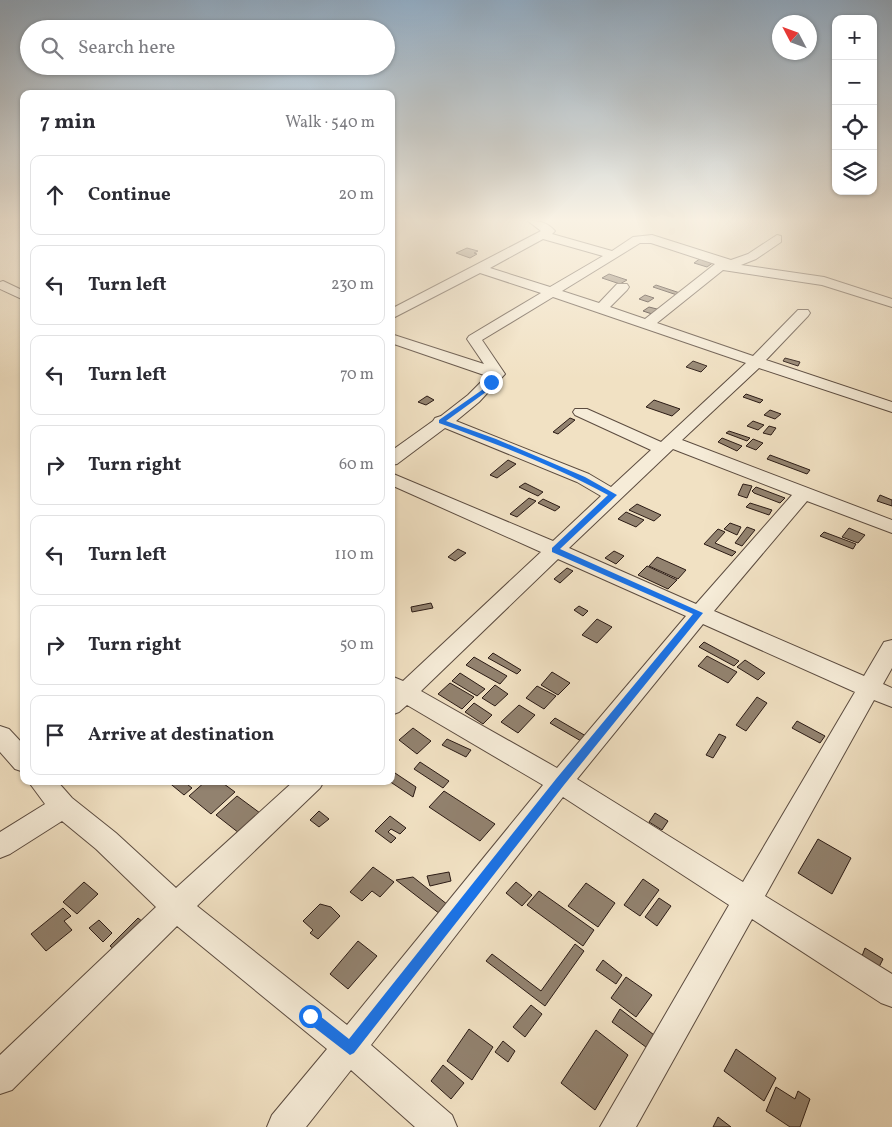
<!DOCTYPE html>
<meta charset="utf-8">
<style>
:root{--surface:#fff;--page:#f7f7f7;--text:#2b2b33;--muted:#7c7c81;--line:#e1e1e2}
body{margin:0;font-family:Vollkorn,serif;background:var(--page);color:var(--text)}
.controls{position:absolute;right:15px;top:15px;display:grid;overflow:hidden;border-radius:10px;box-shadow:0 1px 4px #0004}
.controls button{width:45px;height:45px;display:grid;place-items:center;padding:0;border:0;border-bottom:1px solid var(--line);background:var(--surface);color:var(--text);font:25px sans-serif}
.compass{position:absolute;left:772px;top:15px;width:45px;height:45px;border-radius:50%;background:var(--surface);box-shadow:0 1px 4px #0004;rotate:311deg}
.stop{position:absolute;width:15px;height:15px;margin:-11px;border:4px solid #1a73e8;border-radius:50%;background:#fff}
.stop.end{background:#1a73e8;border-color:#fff;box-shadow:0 1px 5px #0008}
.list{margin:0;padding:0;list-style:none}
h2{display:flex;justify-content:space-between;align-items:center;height:65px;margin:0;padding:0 20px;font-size:21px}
h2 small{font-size:16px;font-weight:400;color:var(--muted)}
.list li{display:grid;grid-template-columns:32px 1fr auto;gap:15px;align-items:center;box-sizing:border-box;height:80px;margin:0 10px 10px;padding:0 10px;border:1px solid var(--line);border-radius:10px}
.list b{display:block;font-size:19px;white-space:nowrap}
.list em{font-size:16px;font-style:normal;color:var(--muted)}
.icon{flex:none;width:28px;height:28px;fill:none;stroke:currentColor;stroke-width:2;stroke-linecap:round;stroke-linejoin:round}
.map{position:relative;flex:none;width:892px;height:1127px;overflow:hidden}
.search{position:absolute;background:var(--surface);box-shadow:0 1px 4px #0004;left:20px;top:20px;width:375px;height:55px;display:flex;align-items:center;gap:12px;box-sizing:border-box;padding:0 18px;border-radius:28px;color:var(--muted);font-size:19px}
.panel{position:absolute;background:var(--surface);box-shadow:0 1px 4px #0004;left:20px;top:90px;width:375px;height:695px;border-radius:10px}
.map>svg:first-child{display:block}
.building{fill:#92826f;stroke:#2b1b15}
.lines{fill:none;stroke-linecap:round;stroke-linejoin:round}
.minor-casing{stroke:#5c4c40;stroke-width:2}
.minor{fill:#f6ecd8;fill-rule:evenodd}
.route{fill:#1a73e8}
</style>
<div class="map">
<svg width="892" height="1127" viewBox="0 0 892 1127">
<rect width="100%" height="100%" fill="#f1e1c3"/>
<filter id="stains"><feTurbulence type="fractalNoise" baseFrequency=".004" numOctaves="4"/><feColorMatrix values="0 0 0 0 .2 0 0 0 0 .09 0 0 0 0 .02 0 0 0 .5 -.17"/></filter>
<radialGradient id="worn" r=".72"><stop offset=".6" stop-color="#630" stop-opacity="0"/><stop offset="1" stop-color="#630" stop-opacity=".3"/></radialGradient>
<path class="building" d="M467,248L478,251L474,253L477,254L470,258L456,253Z
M701,258L714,262L707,267L694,263Z
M609,274L627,280L620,284L602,278Z
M656,285L680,293L677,295L653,287Z
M645,295L654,298L648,302L639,299Z
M649,307L661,310L655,315L643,311Z
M785,358L800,362L798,366L783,361Z
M693,361L707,366L701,372L686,367Z
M746,394L763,400L760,403L743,397Z
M427,396L434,400L426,405L418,402Z
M654,400L680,409L672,416L646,407Z
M770,410L781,414L775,419L764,415Z
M570,418L575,420L558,434L553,432Z
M753,421L764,425L758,430L747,426Z
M769,426L776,428L771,435L763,433Z
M729,431L750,438L747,441L726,433Z
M722,438L742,446L737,451L718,442Z
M753,439L763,443L756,450L746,446Z
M770,455L810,470L807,474L767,459Z
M508,460L516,464L497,478L490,475Z
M525,483L543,492L538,496L519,487Z
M743,484L752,486L747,498L738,495Z
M756,487L785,498L780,503L754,493L752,491Z
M880,495L892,500V506L877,501Z
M529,498L536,501L517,517L510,514Z
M543,499L560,507L555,511L538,503Z
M750,503L772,510L769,515L746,507Z
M637,504L661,515L654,521L629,510Z
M626,512L644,520L636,527L618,519Z
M730,523L741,527L737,535L724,529Z
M747,527L755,530L742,546L735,543Z
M849,528L865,535L858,543L842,537Z
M718,529L725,532L715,543L736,552L732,556L704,544Z
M824,532L856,544L853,549L820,536Z
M458,549L466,553L455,561L448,557Z
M614,551L624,556L616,564L605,558Z
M657,557L686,570L678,579L649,566Z
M647,566L677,580L668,589L638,575Z
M567,568L573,571L560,583L554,579Z
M431,603L433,608L412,612L411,607Z
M579,606L588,611L583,616L574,610Z
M597,619L612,627L597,643L582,635Z
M704,642L739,661L734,666L699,647Z
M493,653L521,670L517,674L488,658Z
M707,656L737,672L728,683L698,666Z
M474,657L507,676L500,684L466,665Z
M745,660L765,673L758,680L737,667Z
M552,672L570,683L558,695L541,685Z
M460,673L485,689L477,696L452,681Z
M450,683L474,697L462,709L438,694Z
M495,685L508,694L495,706L482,698Z
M537,686L556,696L544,709L526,698Z
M757,697L767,703L746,731L736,725Z
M474,703L492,715L483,724L465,712Z
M519,705L535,715L518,733L501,722Z
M555,718L586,736L581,741L550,723Z
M797,721L825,736L820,743L792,728Z
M413,728L431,741L417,754L399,740Z
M719,734L726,737L713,758L706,755Z
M447,739L471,750L466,757L442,745Z
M420,762L449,781L443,788L414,769Z
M392,771L416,787L413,797L389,781H391Z
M167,781H183L192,788L184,795Z
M206,781H220L235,792L211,814L189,796Z
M444,791L495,824L480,841L429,807Z
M237,796L260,813L239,833L216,815Z
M319,811L329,819L319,827L310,820Z
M655,813L668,821L662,830L649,822Z
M390,816L406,828L400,834L391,829L388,832L396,838L391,843L375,831Z
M818,839L851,858L832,894L798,873Z
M373,867L394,882L380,897L372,891L362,901L350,892Z
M449,872L451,881L430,886L427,876Z
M413,877L448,905L440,914L396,880Z
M643,879L659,890L640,916L624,905Z
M84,882L98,894L77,914L63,902Z
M516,882L532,895L522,906L506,893Z
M586,883L615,903L598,927L568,906Z
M539,891L594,930L583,946L527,905Z
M659,898L671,906L657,926L645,917Z
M320,904L331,907L340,916L318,939L310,933L313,930L303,921Z
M63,908L71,916L64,921L72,930L46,951L31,934Z
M138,918L149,927L121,955L110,946Z
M99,920L112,933L103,942L89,928Z
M358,941L377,956L348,989L330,974Z
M575,944L584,951L545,1006L486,961L492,954L541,991Z
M865,948L883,959L879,967L862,956Z
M603,960L622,975L616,984L596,970Z
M626,977L652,995L636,1017L611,998Z
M531,1005L542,1014L525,1037L513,1027Z
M620,1009L658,1038L650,1050L612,1022Z
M469,1029L493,1047L472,1080L447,1061Z
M596,1030L628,1055L595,1110L561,1083Z
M503,1041L515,1051L508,1062L495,1052Z
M736,1049L776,1078L764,1101L724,1071Z
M443,1065L464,1083L451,1099L431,1081Z
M776,1087L795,1099L798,1091L810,1099L800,1127H790L766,1111Z
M718,1117L731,1127H713Z"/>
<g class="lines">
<defs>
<path id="minor" d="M528,221C540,221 547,222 555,231L552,234L612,251L633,237L652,235L731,260L748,254L777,235L781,236V242L756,259L741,265L824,277L892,299V307L822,285L723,270L657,323L753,356L798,310H808L810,313L808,316L766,360L892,402V412L759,368L682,440L892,520V533L807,501L714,611L864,676L884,642L892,640V668L883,684L892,688V707L874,700L765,896L892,974V1007L881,1003L752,919L636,1127H600L729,905L563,797L371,1045L452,1115L457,1127H415L351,1070L306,1127H267L272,1115L327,1049L177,926L12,1090L0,1094V1055L156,907L96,849L62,821L10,854L0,858V832L45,804L28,781H57L72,798L116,833L176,888L294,781H324L320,788L197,906L347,1025L543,785L407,705L399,712L391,715V676L403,681L541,552L391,485V473L553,541L601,496L577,482L445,428L397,464L391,465V451L433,421L435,418L441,416L468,395L487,376L391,343V334L484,364L467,339L469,336L541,293L480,273L391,319V309L541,231ZM543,239L603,256L550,287L490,268ZM640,243H651L715,264L645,319L610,307L627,290L629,287L627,284H617L599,303L562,291ZM553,297L746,363L661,442L587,409H575L573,412L575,415L651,450L611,487L589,474L456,421L479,402L505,374L482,340ZM673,449L792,495L696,604L569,548ZM558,559L686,616L557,768L421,691ZM703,624L855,692L743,882L577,779Z
M3,281L24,291V300L0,289V282Z
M0,726L9,729L24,745V772L15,769L0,752Z"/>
</defs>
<use href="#minor" class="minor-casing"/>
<use href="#minor" class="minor"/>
</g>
<linearGradient id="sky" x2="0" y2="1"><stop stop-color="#91abc2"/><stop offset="0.58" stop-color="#f9f2e4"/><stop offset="1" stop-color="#f9f2e4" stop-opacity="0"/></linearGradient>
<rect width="892" height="379" fill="url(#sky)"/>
<path class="route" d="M489,381L494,382L486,392L446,421L496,439L585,477L617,495L560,549L703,613L564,785L354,1053L350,1055L306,1021L304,1016L306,1012L310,1010L315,1012L349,1039L556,779L693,614L552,552V548L608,495C554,466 497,444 439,423V420L482,390Z"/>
<rect width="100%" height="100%" filter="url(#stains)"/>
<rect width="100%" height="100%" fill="url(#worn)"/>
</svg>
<div class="controls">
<button>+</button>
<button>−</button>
<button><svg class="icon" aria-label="locate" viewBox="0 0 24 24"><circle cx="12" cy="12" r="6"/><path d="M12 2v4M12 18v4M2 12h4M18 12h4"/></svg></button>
<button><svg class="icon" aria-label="layers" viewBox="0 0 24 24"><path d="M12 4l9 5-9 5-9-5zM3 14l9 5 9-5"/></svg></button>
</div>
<svg class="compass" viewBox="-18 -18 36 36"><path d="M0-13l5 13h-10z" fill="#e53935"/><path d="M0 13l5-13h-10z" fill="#7c7c81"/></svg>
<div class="stop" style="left:310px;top:1016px"></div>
<div class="stop end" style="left:491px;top:382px"></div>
<div class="search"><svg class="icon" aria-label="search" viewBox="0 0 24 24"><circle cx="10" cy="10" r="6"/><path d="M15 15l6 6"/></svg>Search here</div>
<section class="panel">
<h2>7 min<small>Walk · 540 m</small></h2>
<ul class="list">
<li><svg class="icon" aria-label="ahead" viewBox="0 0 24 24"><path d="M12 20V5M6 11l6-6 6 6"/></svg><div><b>Continue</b></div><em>20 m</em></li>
<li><svg class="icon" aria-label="left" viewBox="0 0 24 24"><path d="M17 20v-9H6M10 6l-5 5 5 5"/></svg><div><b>Turn left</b></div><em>230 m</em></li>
<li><svg class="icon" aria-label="left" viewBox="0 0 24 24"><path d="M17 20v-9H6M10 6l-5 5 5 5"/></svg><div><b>Turn left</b></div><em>70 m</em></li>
<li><svg class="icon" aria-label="right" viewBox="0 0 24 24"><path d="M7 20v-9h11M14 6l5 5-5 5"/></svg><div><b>Turn right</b></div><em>60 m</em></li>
<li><svg class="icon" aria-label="left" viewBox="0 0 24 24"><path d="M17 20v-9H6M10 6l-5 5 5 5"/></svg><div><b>Turn left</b></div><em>110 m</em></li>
<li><svg class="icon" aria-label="right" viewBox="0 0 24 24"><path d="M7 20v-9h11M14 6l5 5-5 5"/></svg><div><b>Turn right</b></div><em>50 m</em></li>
<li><svg class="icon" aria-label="arrive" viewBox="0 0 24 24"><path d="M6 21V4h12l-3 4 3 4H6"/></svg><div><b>Arrive at destination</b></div></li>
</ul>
</section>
</div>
